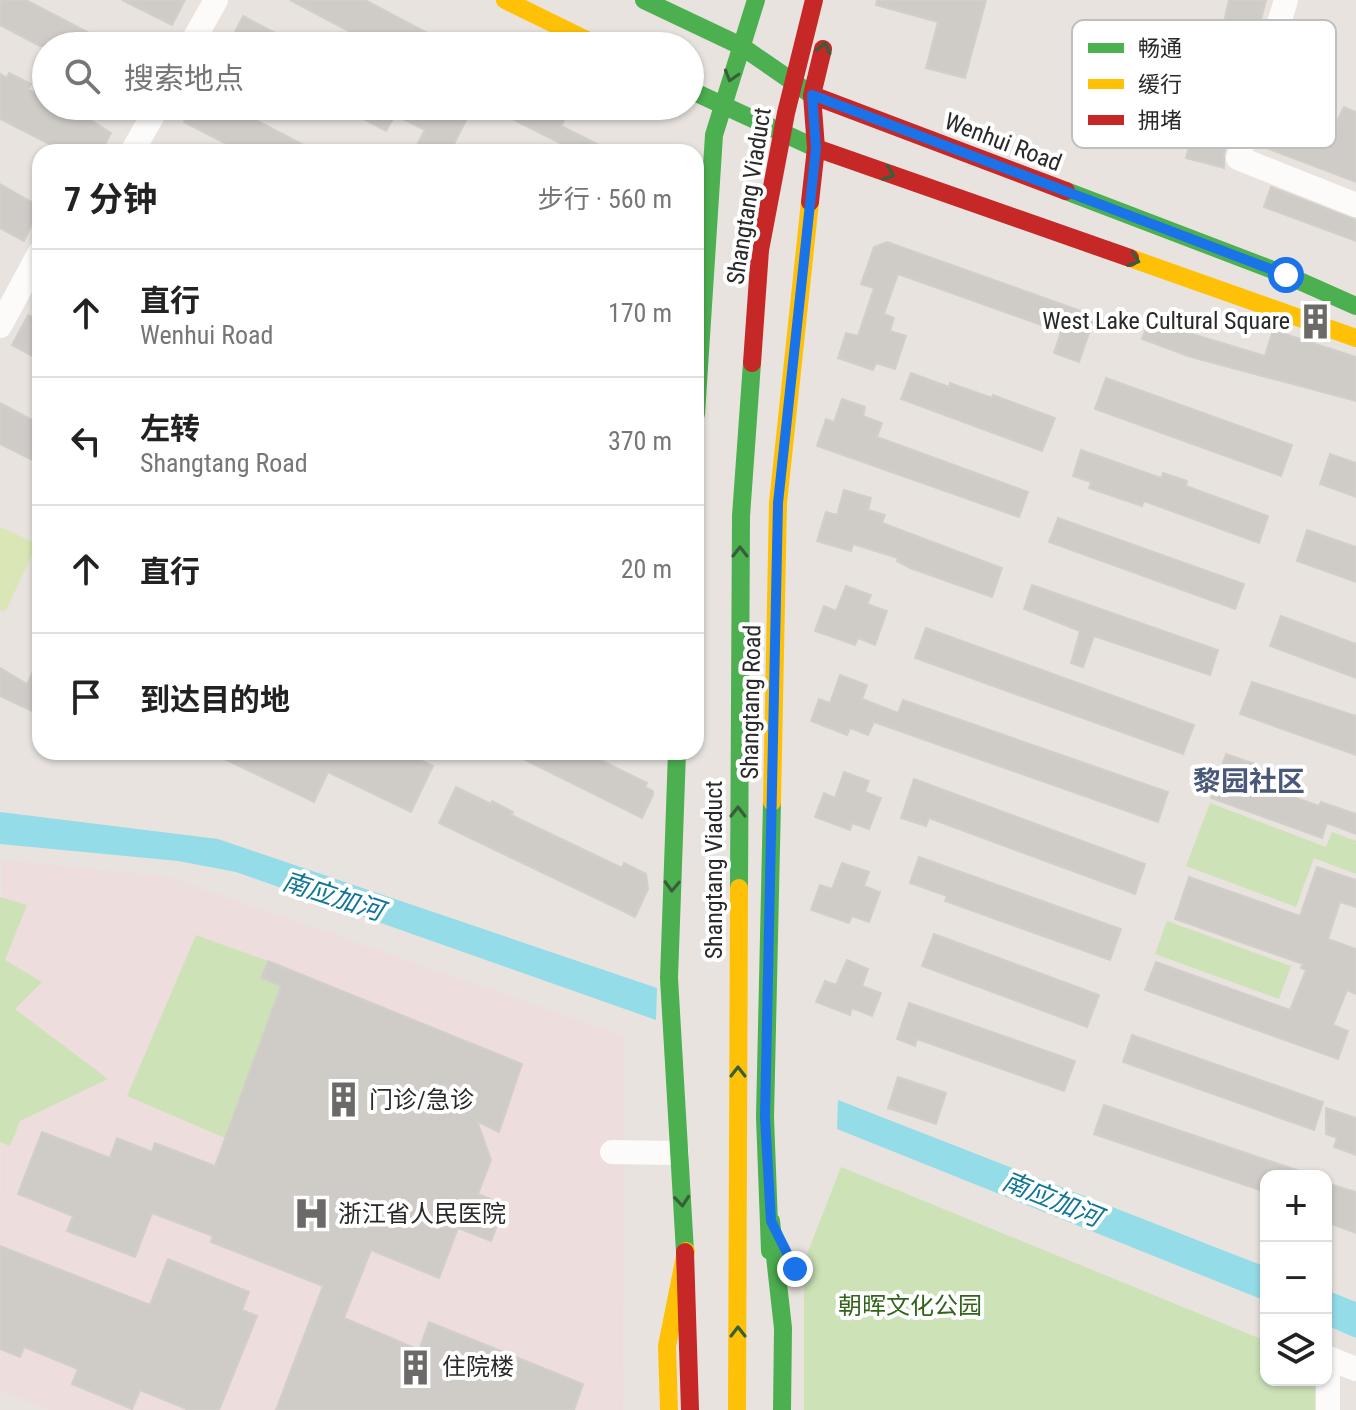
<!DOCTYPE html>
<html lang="zh">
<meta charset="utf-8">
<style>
:root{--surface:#fff;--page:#f6f6f6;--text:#222;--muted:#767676;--line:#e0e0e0}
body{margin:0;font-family:"Roboto Condensed","Noto Sans SC",sans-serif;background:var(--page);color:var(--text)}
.controls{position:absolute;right:24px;bottom:24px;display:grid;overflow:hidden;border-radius:16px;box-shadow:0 2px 6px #0004}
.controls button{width:72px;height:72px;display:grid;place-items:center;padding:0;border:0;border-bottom:2px solid var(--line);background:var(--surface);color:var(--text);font:40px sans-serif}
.stop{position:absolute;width:24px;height:24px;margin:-18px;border:6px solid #1a73e8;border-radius:50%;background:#fff}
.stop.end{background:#1a73e8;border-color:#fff;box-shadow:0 2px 8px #0008}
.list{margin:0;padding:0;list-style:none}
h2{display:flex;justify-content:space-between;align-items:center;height:104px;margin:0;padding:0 32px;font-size:34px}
h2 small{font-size:26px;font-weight:400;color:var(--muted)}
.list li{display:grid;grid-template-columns:52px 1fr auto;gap:24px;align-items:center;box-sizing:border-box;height:128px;padding:0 32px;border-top:2px solid var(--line)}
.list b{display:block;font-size:30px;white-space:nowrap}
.list p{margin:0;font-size:26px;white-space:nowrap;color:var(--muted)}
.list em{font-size:26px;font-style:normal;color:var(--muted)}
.icon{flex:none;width:44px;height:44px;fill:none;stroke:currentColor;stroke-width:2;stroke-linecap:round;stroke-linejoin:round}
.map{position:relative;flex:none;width:1356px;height:1410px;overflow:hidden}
.search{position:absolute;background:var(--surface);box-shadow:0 2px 6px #0004;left:32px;top:32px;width:672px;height:88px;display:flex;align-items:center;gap:20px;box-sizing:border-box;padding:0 28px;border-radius:44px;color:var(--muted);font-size:30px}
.panel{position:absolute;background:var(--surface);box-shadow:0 2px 6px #0004;left:32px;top:144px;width:672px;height:616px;border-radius:24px}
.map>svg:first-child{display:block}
.medical{fill:#edd}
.green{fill:#cee2b8}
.pitch{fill:#dae6b5}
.water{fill:#93dce8}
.building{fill:#cfccc8;stroke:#d2cfcb;stroke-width:2}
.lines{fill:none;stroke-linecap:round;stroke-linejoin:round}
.street{stroke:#fcfbfa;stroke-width:24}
.fast{stroke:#4caf50;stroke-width:18}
.slow{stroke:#ffc107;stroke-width:18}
.jam{stroke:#c62828;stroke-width:18}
.oneway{stroke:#375f39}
.route{stroke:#1a73e8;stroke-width:10}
.labels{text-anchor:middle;stroke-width:8;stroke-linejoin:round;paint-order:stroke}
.street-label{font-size:24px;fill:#292929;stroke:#fff}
.poi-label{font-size:24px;fill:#292929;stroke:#fff;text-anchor:start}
.park-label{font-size:24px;fill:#32641b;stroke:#fff}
.water-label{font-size:26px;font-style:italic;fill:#0f7797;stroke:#fff}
.quarter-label{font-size:28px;font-weight:bold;fill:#4a5879;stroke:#fff}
.key{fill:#fff;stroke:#bfbfbf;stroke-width:2}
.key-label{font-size:22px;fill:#292929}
</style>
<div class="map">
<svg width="1356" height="1410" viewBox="0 0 1356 1410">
<rect width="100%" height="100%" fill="#e8e3de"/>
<path class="medical" d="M2,860L169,877L624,1036L623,1410H49L0,1391Z"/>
<path class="green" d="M1210,803L1326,847L1332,832L1356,841V874L1314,858L1296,907L1186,866Z
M0,897L27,905L5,960L42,982L15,1009L108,1079L20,1121L10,1146L0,1142Z
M1167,921L1291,966L1279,999L1155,954Z
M196,935L268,961L261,978L281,986L225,1138L127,1096Z
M841,1167L1266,1341V1380H1315V1410H804V1262Z"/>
<path class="pitch" d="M0,527L37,544L6,610L0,611Z"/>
<path class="water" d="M0,812L218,839L657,988L656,1020L236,872L178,861L0,844Z
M838,1100L1266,1267V1301L837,1129Z
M1326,1290L1356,1302V1338L1326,1325Z"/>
<path class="building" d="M0,0H26L114,46H40L0,25Z
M122,0H185L172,25Z
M290,0H365L431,35L425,46H377Z
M877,0H986L965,78L926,68L938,22L876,5Z
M1229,0H1266L1251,59L1242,56L1231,98L1240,100L1224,154V168L1186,158L1195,125L1200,126Z
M243,16L300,46H228Z
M9,73L31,84L28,89L46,99V106H60L70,112L72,108L111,133L101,152H65L0,119V74L7,78Z
M1282,104L1334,127L1344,107L1356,112V182L1266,148Z
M192,106H229L317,152H242L184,122Z
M339,106H473L450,152H413L425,130L395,115L386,131Z
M486,106H572L561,126L613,152H560L564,145Z
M0,184L40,207L24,241L0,228Z
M1271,187L1356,220V241L1264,207Z
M887,242L1095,316L1079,362L1054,353L1061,332L898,274L884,314L894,318L890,331L906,336L895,369L876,363L873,370L838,358L846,333L858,336L874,288L861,284L874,247Z
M28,315L40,321V360L12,345Z
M1149,321L1265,356L1273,330L1356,357V401L1191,357L1142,339Z
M911,373L949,387L950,383L992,398L993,395L1055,418L1042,451L901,399Z
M1106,378L1292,445L1281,476L1095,409Z
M842,399L865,407L863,416L882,423L877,437L1028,492L1019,517L817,446L826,419L834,422Z
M0,403L40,424V464L0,444Z
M1081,450L1161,478L1163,473L1187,481L1186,486L1268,516L1259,543L1144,501L1142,506L1089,488L1091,482L1073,476Z
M1330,454L1356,463V497L1320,484Z
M844,490L871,498L868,510L885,515L882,523L1002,568L992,597L910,568L897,561L898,558L853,544L851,551L817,541L826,512L837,515Z
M1058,518L1244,584L1235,609L1049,542Z
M1307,530L1356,547V582L1297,561Z
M1032,585L1218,650L1210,675L1094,636L1083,667L1071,663L1080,631L1024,609Z
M846,586L871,595L867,604L887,611L875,645L858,638L855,645L815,631L824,606L836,611Z
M1281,616L1356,644V678L1270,646Z
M926,628L1194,725L1183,754L915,658Z
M40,657V715L0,696V668L27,684Z
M840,675L867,685L862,699L898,713L903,700L1168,792L1158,822L874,722L868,735L850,728L847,735L811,721L819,699L830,703Z
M1252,682L1356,716V755L1240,714Z
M210,752H404L433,766L411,812L328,772L314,802Z
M509,752H584L647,783L645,787L653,791V795L642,818Z
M1226,754L1258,765L1252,782L1319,806L1321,802L1356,814V834L1327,823L1322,838L1211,798Z
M844,772L869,781L865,792L881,798L869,829L852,823L850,830L815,817L824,793L835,798Z
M914,779L1145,864L1135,894L929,818L926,826L901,818Z
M456,787L491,804L492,801L513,812L511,815L622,868L624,863L646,874L648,889L635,917L439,823Z
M919,857L1121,929L1110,960L945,901L947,896L910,883Z
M842,863L869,872L864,886L880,892L869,922L852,916L849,923L811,910L820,885L832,889Z
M1317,867L1356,880V907L1340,902L1328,939L1356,949V994L1347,990L1333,1025L1348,1031L1338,1059L1145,990L1156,962L1290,1010L1306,970L1301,968L1303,964L1175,919L1189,877L1300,916Z
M934,934L1099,995L1087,1027L922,966Z
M847,960L868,969L862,986L881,993L872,1016L852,1008L850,1015L816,1002L825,981L836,985Z
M268,961L522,1064L499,1132L477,1121L491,1160L478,1194L505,1205L491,1241L458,1228L439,1278L371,1250L344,1318L419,1350L429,1322L583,1384L574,1410H276L323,1286L211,1242L213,1236L152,1213L135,1257L67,1231L73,1216L18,1194L42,1132L110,1158L117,1138L152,1152L155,1143L215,1166L281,986L261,978Z
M909,1003L1075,1061L1064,1091L917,1039L915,1046L897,1039Z
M1132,1035L1323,1102L1314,1130L1123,1062Z
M898,1077L946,1093L936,1124L888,1108Z
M1104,1105L1305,1173L1304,1176H1266V1192L1094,1134Z
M1326,1108L1356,1118V1155L1334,1147L1337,1138L1326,1134Z
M1326,1183L1356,1192V1233L1326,1222Z
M0,1246L150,1305L168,1259L249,1292L242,1310L257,1316L219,1410H189L140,1390L132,1409L72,1384L78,1369L24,1347L20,1357L0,1349Z"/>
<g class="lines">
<path class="street" d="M1286,0L1238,158L1356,205
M190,46L216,0
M132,152L158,106
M0,326L40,252
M612,1152L677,1153
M1328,1410V1358L1356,1369"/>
<path class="fast" d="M644,0L741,46L812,95
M690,90L809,145
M1066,191L1286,275L1356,306
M696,414L714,135L756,0
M677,752L669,978L685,1252
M739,888L741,516L752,363
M771,1221L783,1328L782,1410
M770,1251L765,1117L772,802"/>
<path class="slow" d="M505,0L599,46
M1130,258L1356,338
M772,802L778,503L810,202
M669,1410L667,1346L686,1251
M737,1410L739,888"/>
<path class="jam" d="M812,95L1066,191
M816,148L1130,258
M810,202L816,148L812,95L823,49
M752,363L760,250L786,113L814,0
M685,1252L690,1410"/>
</g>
<defs><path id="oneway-chevron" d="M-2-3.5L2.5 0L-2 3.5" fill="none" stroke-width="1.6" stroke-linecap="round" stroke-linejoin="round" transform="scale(2)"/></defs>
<g class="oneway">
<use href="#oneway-chevron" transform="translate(824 48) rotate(-77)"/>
<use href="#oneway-chevron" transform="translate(731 76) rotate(107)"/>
<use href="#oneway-chevron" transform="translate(889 174) rotate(20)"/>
<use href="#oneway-chevron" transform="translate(1134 260) rotate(19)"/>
<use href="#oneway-chevron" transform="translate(740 552) rotate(-90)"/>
<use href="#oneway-chevron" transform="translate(738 812) rotate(-90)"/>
<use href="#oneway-chevron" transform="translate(672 886) rotate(92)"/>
<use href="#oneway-chevron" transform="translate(738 1072) rotate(-90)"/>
<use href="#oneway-chevron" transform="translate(682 1201) rotate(85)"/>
<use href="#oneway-chevron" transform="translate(738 1332) rotate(-90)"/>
</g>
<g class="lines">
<path class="route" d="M795,1269L771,1221L765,1117L778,503L816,148L812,95L1286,275"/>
</g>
<defs>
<symbol id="building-bare" viewBox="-9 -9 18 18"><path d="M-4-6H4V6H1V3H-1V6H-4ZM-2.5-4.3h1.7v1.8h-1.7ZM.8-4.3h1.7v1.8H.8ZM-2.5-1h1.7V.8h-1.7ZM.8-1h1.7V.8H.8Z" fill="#6c6a68" stroke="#fff" stroke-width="2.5" paint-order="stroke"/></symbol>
<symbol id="hospital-bare" viewBox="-9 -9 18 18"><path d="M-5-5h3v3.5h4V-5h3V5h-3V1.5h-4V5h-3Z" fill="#6c6a68" stroke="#fff" stroke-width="2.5" paint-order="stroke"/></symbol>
</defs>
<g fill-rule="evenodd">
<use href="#building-bare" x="1290" y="296" width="51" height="51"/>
<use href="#building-bare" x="318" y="1074" width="51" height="51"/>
<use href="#hospital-bare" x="286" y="1188" width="51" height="51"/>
<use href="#building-bare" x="390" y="1342" width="51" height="51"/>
</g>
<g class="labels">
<g class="street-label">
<text transform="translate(1003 142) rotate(21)" y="8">Wenhui Road</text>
<text transform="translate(749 196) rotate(-81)" y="8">Shangtang Viaduct</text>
<text transform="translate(751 702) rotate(-89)" y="8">Shangtang Road</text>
<text transform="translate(714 870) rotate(-90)" y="8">Shangtang Viaduct</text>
</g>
<g class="poi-label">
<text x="1290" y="329" text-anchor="end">West Lake Cultural Square</text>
<text x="369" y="1108">门诊/急诊</text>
<text x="338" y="1222">浙江省人民医院</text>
<text x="442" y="1375">住院楼</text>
</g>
<g class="park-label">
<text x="910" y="1314">朝晖文化公园</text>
</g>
<g class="water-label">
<text transform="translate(333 896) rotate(18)" y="9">南应加河</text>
<text transform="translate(1052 1199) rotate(22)" y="9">南应加河</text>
</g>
<g class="quarter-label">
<text x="1249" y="791">黎园社区</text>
</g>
</g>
<rect x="1072" y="20" width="264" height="128" rx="12" class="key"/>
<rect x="1088" y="43" width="36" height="10" fill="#4caf50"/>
<rect x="1088" y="79" width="36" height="10" fill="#ffc107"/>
<rect x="1088" y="115" width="36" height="10" fill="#c62828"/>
<g class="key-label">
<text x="1138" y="56">畅通</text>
<text x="1138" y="92">缓行</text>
<text x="1138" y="128">拥堵</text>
</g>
</svg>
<div class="controls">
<button>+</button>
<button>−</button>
<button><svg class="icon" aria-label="layers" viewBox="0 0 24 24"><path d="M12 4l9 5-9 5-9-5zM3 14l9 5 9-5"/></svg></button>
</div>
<div class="stop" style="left:1286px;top:275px"></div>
<div class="stop end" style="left:795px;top:1269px"></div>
<div class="search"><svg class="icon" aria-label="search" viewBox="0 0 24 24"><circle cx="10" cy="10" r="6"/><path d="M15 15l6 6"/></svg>搜索地点</div>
<section class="panel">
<h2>7 分钟<small>步行 · 560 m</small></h2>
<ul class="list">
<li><svg class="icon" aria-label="ahead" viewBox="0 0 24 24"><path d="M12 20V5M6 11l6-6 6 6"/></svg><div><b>直行</b><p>Wenhui Road</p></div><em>170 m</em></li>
<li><svg class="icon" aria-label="left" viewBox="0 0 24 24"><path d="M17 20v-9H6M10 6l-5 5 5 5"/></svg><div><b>左转</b><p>Shangtang Road</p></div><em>370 m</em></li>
<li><svg class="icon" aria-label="ahead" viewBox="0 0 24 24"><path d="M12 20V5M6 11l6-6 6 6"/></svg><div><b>直行</b></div><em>20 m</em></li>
<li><svg class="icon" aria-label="arrive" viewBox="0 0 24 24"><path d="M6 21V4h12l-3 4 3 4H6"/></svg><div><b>到达目的地</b></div></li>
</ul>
</section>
</div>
